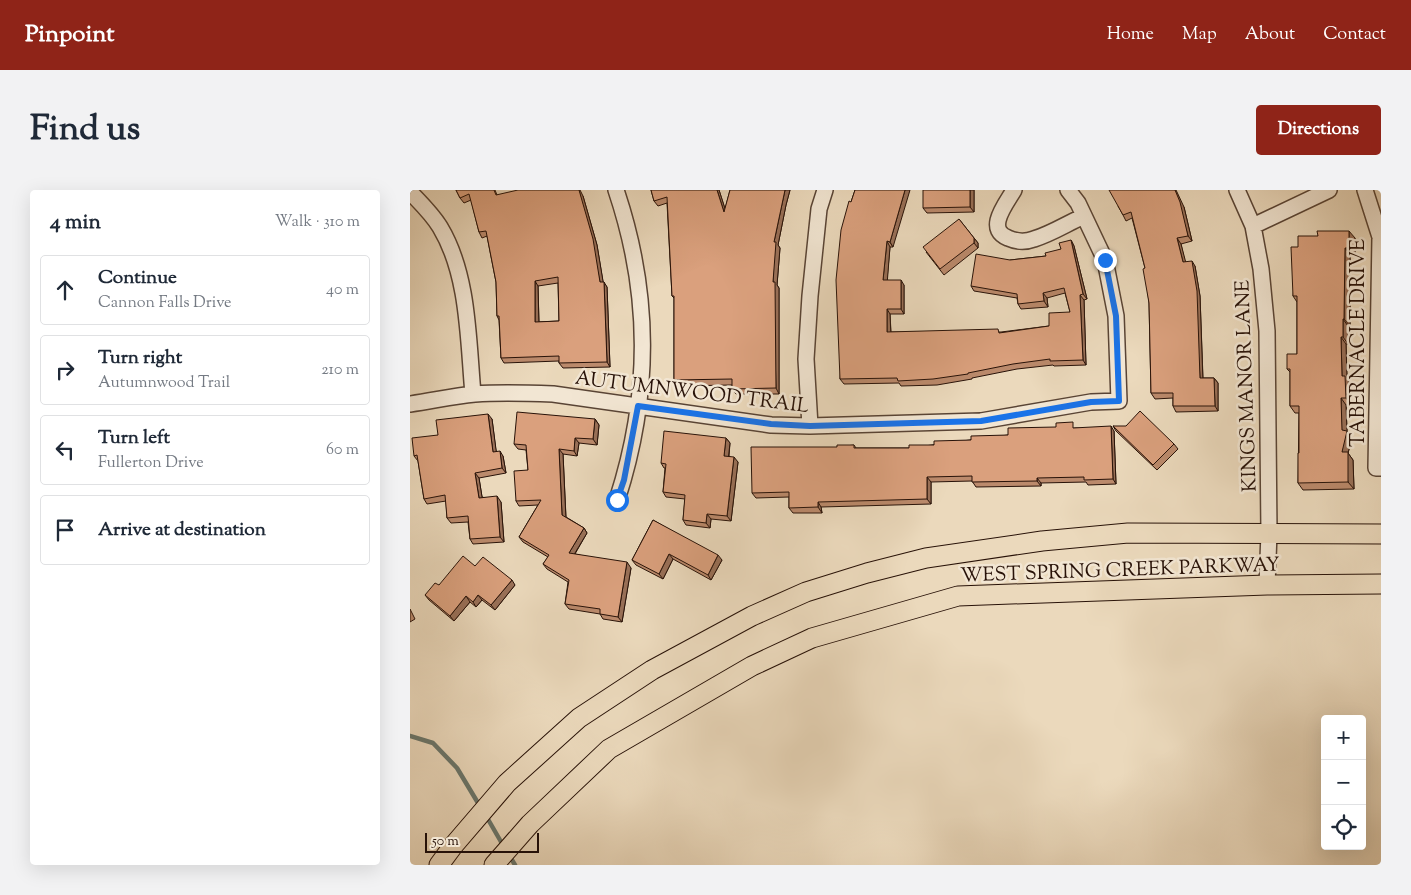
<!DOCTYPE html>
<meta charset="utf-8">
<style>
:root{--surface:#fff;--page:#f2f2f3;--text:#1f2937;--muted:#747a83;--line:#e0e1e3;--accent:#8f2418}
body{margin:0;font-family:"Sorts Mill Goudy",serif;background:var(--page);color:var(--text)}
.controls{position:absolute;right:15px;bottom:15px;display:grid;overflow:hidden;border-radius:5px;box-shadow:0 5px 20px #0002}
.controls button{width:45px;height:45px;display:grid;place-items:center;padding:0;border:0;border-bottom:1px solid var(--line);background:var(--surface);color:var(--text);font:25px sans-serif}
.scale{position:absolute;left:15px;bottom:12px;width:114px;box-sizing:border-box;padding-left:5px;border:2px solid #281208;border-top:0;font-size:14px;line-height:18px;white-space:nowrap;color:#281208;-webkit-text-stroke:4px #f2e6d3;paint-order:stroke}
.stop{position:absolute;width:15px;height:15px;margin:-11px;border:4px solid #1a73e8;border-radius:50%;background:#fff}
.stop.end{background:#1a73e8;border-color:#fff;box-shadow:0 1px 5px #0008}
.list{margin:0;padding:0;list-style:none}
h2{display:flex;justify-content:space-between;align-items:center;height:65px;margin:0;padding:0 20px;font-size:21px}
h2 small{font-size:16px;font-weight:400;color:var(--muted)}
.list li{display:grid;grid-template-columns:32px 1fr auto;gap:15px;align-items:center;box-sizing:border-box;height:70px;margin:0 10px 10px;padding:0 10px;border:1px solid var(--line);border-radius:5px}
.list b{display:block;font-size:19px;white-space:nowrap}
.list p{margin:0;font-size:16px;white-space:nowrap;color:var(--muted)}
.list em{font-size:16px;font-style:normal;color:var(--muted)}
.icon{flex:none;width:28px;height:28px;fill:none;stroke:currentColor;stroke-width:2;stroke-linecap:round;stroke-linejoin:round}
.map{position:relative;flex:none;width:971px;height:675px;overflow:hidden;border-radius:5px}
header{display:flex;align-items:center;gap:30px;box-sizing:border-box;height:70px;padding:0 25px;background:var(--accent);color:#fff}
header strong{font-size:24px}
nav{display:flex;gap:28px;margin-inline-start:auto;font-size:18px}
.intro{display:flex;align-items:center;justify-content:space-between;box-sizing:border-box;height:120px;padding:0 30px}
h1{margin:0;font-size:35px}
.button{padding:12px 22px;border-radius:5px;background:var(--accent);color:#fff;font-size:18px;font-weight:700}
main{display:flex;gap:30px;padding:0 30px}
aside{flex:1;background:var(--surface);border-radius:5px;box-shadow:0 5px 20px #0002}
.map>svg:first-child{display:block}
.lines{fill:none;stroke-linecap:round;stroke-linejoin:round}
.stream{stroke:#6b776c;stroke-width:4.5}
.minor-casing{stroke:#594435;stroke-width:18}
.major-casing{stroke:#281208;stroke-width:21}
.minor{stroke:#f2e6d3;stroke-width:15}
.major{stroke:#ebd9bc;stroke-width:19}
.wall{fill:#bb8a6c;stroke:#281208;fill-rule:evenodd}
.shaded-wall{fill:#997058;stroke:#281208}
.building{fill:#daa07d;stroke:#281208;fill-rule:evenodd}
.route{stroke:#1a73e8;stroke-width:6}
.labels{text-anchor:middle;stroke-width:5;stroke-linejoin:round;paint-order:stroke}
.street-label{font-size:20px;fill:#281208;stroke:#f2e6d3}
</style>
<header>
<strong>Pinpoint</strong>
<nav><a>Home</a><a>Map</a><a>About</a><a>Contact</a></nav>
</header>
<div class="intro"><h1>Find us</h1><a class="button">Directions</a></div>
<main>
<aside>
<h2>4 min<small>Walk · 310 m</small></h2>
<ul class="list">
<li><svg class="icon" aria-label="ahead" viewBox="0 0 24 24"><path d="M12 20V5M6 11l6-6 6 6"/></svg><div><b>Continue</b><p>Cannon Falls Drive</p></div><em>40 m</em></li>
<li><svg class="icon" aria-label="right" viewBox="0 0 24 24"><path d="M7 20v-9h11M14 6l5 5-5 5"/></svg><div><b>Turn right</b><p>Autumnwood Trail</p></div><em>210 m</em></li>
<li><svg class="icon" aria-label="left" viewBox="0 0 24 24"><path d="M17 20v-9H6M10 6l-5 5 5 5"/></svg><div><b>Turn left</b><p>Fullerton Drive</p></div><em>60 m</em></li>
<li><svg class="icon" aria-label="arrive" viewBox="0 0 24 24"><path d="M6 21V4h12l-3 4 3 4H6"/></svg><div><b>Arrive at destination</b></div></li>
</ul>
</aside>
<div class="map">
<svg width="971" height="675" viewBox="0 0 971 675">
<rect width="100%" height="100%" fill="#ebd9bc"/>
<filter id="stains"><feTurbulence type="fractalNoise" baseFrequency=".004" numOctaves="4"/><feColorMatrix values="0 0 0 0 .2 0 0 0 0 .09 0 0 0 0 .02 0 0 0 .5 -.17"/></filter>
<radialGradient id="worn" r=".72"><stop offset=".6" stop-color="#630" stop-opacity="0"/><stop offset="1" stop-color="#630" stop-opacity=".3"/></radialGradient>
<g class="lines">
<path class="stream" d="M0,546L23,553L47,578L71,618
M75,624L94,657
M99,665L105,675"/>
<defs>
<path id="minor" d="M206,0C241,104 241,205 207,310
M604,0C596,14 575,39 598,48C607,52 616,52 624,49C641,44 658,33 674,26
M827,0L843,36L851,79L857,141L859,343L857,395
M955,0L970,47L966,278H971
M0,2C11,13 22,24 30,37C59,85 58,150 63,204
M843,36L919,0
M0,214C22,211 43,206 65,204C91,202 117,203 143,204L361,235L400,236L571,231L681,212L709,211L706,126L695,70L668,13L658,0
M400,236L396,169L400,106L409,19L415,0"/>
<path id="major" d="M29,675L43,656L97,593L169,528L242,480L342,426L396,402L457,383L516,368L632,351L718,343L971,344
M84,675L120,634L199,559L342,476L402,448L548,406L857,395L971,394"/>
</defs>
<use href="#minor" class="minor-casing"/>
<use href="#major" class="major-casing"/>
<use href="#minor" class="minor"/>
<use href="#major" class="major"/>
</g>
<path class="wall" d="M46,0H85L87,5L173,6L187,55L193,92L197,97L200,177L153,178L149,173V171L94,173L91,168L89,130L87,126L86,92L77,46L72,48L69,42L61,10L54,13L50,8ZM148,93L149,131L129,132L128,96Z
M241,0H309L315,19L320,0H380L376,15L368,55L370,58L367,95L369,98V204H326L322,199V195L268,196L264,190V108L262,106L257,13L248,16L244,11Z
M445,0L483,57H480L477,90L494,95V124H480L481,142H591L639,136L660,122L655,103L637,108L638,117L611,119L608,114L607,108L564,101L561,96L600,70L636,66L651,59L661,50L664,56L677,109L674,110L676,175L644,176L643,175L607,179L562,188V189L527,195L491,196L489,193L434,194L430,189L441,12Z
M564,0V22L517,23L513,18Z
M708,16L774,17L782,51L771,54L775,72L785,76L790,106L793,188H804L808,193V221L766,222L763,216V208L745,209L741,203L739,113L735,78L722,28L716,31L713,25Z
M549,29L568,53V58L534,85L516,62Z
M908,46L945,48V65H940V136H938V154H936L937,188L940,194L941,215H936L937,241L942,248L938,263L943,270L944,299L893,300L888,293L889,223H885L880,216V182L877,179L887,164V112L883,106L888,57Z
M82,229L86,261L93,266L96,283L69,288L72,307L91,312L94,352L63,354L60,349L58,332L41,333L37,328L36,311L17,314L14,309L8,271L4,266L28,245Z
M185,229L189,235L187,255L169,253L167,266L153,264L156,327L174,338L177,343L165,364L221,378L212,432L193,429L190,424L159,419L155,414L158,392L137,379L133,374L138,367L113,352L109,347L128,315L109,316L106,311L118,280L116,260L108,259L104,254Z
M703,236L764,254L768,259L747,280L706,241Z
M666,238L704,241L706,294L678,295L676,292L631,293V296L566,297L562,291L521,292V314L411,317L412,323H383L379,318V307L346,308L342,303L427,257L444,255L446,258H499L598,245Z
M316,248L320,253L319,266L328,272L321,331L301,329L300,338L276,335L273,330L275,309L256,307L253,302L255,278H254L251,273Z
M243,330L312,370L301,390L263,369L253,389L226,375L222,370Z
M65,376L105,395L85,420L72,410L66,417L60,412L44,431L19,410L15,405L29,395Z
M0,419L5,429L0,432Z"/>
<path class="shaded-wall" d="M169,0H170L173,6L187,55L194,97L190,92Z
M307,0H309L318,28L314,22Z
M375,0H380L376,15L368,55L370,58L367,95L369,98V204L366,198L363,92L364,52Z
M495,0H500L483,57L480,52Z
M560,0H564V22L560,17Z
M765,0H766L774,17L782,51L778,46Z
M939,41L945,48V65L939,58Z
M564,48L568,53V58L564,53Z
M767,48L771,54L777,77L773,72Z
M661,50L664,56L677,109L673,104Z
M477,51L480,57L477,95L473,90Z
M935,58L940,65V136L934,129Z
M782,71L785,76L790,106L793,193L790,188Z
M491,90L494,95V124L491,119Z
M125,91L128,96L129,137L125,132Z
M194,92L197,97L200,177L197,172Z
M633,103L637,108L638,117L634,111Z
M670,105L674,110L676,175L673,170Z
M477,119L480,124L481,148L477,142Z
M933,129L938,136V154L933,147Z
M931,147L936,154L937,188L940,194L941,215L936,208L932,186Z
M804,188L808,193V221L805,216Z
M931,208L936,215L937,241L942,248L938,263L943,270L944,299L938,292L932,262Z
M78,224L82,229L87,267L83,262Z
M185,229L189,235L187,255L183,249Z
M701,236L704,241L706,294L703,289Z
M165,248L169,253L167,266L164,261Z
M316,248L320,253L318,271L314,266Z
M149,259L153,264L156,330L152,325Z
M90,261L93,266L96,283L92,278Z
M324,267L328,272L321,331L317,326Z
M65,283L69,288L73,313L69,308Z
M517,287L521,292V314L517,309Z
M627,288L631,293V296L627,291Z
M87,306L91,312L94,352L90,347Z
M408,312L411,317L412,323L408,317Z
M297,324L301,329L300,338L296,333Z
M174,338L177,343L162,368L159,363Z
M259,364L263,369L253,389L249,384Z
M308,365L312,370L301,390L298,385Z
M217,372L221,378L212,432L208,427Z
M102,390L105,395L85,420L81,415Z
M68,405L72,410L66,417L63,412Z
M56,406L60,412L44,431L40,426Z"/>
<path class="building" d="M46,0H84L86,5L108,0H169L183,49L190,92H194L197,172L149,173V166L91,168L89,126H87L86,92L76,41L69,42L59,4L50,8ZM148,87L149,131L125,132V91Z
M241,0H307L314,22L320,0H375L364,52H366L363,92H365L366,198L322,199V189L264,190V106H262L257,7L244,11Z
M445,0H495L480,52L477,51L473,90H491V119H477V142L588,139L589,143L639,136V123L660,122L654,98L633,103L634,111L608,114L607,104L561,96L566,64L600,70L636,66L635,63L651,59L649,53L661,50L673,104L670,105L673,170L640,171V169L603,174L558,183V184L523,189L488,191L487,188L430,189L426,90L431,40L439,11L441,12Z
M513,0H560V17L513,18Z
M699,0H765L770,12L778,46L767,48L773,72L782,71L787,101L790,188H804L805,216H763V203H741L739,113L733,79L735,78L721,22L713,25L708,16Z
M549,29L564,48V53L530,79L513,57Z
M907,41H939V58H935L934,129H933V147H931L932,186H935L936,208H931L932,240L937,241L932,262H938V292L888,293V263H889V216H880V179H877V164H887V106H883L881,57H888V46H908Z
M730,221L764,254L743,275L703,236H716Z
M107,222L185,229L183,249L165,248L164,261L149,259L152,325L174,338L159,363L217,372L208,427L190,424V419L155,414L159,390L133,374L139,365L109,347L131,310L106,311L104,281L118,280L116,255L104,254Z
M78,224L83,262L90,261L92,278L65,283L69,308L87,306L90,347L60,349L58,326L37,328L35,305L14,309L7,265L4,266L2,248L28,245L26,230Z
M663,232V238L701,236L703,289L674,290V287L627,288V291L562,292V286L517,287V309L408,312V317L379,318V302L342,303L341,257H427V255H444V258H499V255H524V251L561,250V246L598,245V238L646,237V233Z
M254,241L316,248L314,266L324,267L317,326L297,324L296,333L273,330L275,305L253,302L256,274L251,273Z
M243,330L308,365L298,385L259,364L249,384L222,370Z
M53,366L65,376L73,367L102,390L81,415L68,405L63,412L56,406L40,426L15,405L25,393L29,395Z"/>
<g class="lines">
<path class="route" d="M207,310L214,290L228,216L361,234L400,236L571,231L681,212L709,211L706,126L695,70"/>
</g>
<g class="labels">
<g class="street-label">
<text transform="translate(947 153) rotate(-90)" y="7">TABERNACLE DRIVE</text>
<text transform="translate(835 196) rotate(-92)" y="7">KINGS MANOR LANE</text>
<text transform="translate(282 201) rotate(7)" y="7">AUTUMNWOOD TRAIL</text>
<text transform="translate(710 379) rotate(-2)" y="7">WEST SPRING CREEK PARKWAY</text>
</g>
</g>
<rect width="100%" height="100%" filter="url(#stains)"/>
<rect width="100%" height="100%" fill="url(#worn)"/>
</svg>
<div class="controls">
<button>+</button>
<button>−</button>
<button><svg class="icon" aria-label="locate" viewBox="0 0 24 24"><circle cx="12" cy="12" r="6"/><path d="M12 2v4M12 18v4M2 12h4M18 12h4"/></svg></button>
</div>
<div class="scale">50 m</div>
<div class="stop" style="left:207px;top:310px"></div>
<div class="stop end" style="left:695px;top:70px"></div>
</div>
</main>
